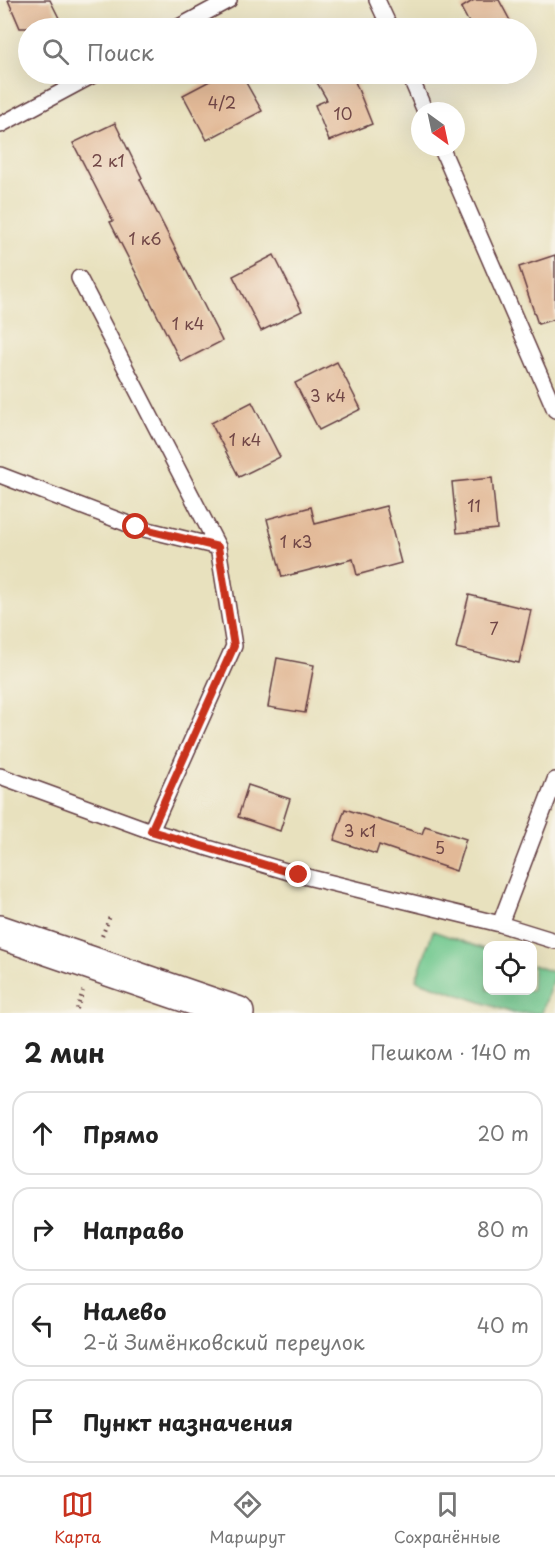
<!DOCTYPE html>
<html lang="ru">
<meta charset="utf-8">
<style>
:root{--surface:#fff;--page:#f6f6f6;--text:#222;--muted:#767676;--line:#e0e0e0;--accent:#c8321e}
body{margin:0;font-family:"Playpen Sans",sans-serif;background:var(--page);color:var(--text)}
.controls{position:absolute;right:18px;bottom:18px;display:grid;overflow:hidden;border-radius:12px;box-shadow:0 6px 24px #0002}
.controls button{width:54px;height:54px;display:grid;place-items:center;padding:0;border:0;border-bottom:2px solid var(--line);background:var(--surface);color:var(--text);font:30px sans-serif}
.compass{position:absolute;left:411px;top:102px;width:54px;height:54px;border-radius:50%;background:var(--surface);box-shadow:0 6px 24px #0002;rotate:147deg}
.stop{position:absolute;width:18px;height:18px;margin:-14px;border:4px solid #c8321e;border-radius:50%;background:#fff}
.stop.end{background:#c8321e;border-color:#fff;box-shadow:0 2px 6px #0008}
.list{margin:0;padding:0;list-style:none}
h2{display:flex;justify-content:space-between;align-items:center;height:78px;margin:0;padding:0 24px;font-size:26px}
h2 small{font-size:20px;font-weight:400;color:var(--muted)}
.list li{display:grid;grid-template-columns:39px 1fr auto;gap:18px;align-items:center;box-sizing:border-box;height:84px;margin:0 12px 12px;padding:0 12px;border:2px solid var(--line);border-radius:18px}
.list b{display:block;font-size:22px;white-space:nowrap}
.list p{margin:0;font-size:20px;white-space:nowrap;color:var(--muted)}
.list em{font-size:20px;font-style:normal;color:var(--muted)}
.icon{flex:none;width:33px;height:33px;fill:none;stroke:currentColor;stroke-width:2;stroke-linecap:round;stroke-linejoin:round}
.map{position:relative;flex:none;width:555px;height:1013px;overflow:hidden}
.search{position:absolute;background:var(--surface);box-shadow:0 6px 24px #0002;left:18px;right:18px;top:18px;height:66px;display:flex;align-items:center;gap:15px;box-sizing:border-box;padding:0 21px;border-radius:33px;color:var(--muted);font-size:22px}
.sheet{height:462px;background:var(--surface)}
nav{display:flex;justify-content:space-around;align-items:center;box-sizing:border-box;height:84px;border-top:2px solid var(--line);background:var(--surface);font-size:16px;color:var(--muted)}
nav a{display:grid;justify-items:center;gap:3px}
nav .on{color:var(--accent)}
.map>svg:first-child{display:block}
.green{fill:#6fc88e;stroke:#5c745c;stroke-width:1.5}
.building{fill:#e2b997}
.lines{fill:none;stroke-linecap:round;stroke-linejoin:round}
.lane-casing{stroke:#623c41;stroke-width:18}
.secondary-casing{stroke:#623c41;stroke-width:36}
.path{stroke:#623c41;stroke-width:4;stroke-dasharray:1.5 4.5;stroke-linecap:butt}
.lane{stroke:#fff;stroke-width:15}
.secondary{stroke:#fff;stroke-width:33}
.route{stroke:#c8321e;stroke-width:8}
.labels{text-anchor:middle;stroke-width:5;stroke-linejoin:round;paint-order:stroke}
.number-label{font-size:16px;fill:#704646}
</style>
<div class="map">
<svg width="555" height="1013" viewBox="0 0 555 1013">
<rect width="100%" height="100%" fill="#f7f3e8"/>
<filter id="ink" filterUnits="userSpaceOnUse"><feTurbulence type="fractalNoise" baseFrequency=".0167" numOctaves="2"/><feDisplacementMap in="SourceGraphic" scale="12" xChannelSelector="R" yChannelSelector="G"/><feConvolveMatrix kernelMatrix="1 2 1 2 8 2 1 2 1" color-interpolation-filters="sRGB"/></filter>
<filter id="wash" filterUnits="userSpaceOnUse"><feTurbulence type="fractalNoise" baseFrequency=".008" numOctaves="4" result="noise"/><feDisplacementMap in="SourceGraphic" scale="24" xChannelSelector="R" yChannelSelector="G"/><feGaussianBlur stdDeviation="1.35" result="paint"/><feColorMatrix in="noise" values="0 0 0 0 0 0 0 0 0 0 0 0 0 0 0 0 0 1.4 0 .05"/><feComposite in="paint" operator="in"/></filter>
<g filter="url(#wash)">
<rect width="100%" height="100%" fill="#e8e1be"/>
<path class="green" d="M433,931L487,950L488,990H532L533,965L555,973L542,1013H513L416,980Z"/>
<g id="blocks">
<path class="building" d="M8,0H50L64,28H20Z
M474,0H499L514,28H472L461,8Z
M223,74H241L262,111L207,140L183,95Z
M312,74H352L372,124L329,141L315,105L327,100Z
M115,123L142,178L140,179L222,341L181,362L110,222L113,221L73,143Z
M274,255L302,311L261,331L233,276Z
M555,255V319L538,324L519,267Z
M337,362L361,409L319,430L295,383Z
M252,402L280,457L239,477L211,423Z
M492,478L497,529L457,533L452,482Z
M386,506L401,563L357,575L353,559L282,577L267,519L311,507L315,524Z
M469,595L531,610L519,663L456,648Z
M277,658L314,665L305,713L268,707Z
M248,785L290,799L280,831L238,817Z
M345,809L422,834L425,826L466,839L456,871L379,845L376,854L334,840Z"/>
</g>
</g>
<g filter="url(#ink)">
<use href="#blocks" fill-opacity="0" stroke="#623c41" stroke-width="1.5"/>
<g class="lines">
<defs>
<path id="lane" d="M377,0L390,28
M177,28L229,0
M409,74L425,111
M0,125L95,74
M441,147L555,410
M79,278L218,547
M0,475L136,527L218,547L234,646L151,831
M0,776L151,831L299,875L500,924L555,941
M500,924L555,780"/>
<path id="secondary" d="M0,932L237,1013"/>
</defs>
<use href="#lane" class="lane-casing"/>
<use href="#secondary" class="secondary-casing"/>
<path class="path" d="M102,936L111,914
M77,1009L83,991"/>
<use href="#lane" class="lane"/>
<use href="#secondary" class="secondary"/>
</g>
</g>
<g class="lines" filter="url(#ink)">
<path class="route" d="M136,527L218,547L234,646L151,831L299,875"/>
</g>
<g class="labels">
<g class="number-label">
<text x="222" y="109">4/2</text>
<text x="343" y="120">10</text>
<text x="108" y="167">2 к1</text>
<text x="145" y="245">1 к6</text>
<text x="188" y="330">1 к4</text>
<text x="328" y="402">3 к4</text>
<text x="245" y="446">1 к4</text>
<text x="474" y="512">11</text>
<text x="296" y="548">1 к3</text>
<text x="494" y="635">7</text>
<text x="360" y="837">3 к1</text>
<text x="440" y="854">5</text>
</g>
</g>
</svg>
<div class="controls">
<button><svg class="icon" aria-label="locate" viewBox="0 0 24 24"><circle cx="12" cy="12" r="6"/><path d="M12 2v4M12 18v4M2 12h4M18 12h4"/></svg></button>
</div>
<svg class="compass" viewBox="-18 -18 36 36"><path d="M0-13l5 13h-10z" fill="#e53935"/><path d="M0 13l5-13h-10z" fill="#767676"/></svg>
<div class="stop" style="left:136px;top:527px"></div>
<div class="stop end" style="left:299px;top:875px"></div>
<div class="search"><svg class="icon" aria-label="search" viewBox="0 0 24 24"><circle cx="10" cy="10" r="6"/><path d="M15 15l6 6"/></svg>Поиск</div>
</div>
<section class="sheet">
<h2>2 мин<small>Пешком · 140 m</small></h2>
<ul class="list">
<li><svg class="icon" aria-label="ahead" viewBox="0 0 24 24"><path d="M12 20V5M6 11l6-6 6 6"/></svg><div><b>Прямо</b></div><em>20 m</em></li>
<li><svg class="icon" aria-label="right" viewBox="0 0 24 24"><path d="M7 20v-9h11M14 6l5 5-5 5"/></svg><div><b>Направо</b></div><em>80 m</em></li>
<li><svg class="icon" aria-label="left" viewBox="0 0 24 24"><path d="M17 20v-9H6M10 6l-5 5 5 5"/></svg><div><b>Налево</b><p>2-й Зимёнковский переулок</p></div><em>40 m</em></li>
<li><svg class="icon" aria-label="arrive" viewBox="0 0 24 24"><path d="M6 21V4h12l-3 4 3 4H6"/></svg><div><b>Пункт назначения</b></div></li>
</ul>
</section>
<nav>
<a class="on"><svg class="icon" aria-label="map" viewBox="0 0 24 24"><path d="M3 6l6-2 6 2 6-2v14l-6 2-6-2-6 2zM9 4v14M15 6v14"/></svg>Карта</a>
<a><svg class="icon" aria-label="directions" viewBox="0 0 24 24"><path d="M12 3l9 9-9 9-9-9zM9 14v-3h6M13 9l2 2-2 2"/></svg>Маршрут</a>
<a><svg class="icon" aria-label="saved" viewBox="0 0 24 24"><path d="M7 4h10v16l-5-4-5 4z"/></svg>Сохранённые</a>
</nav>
